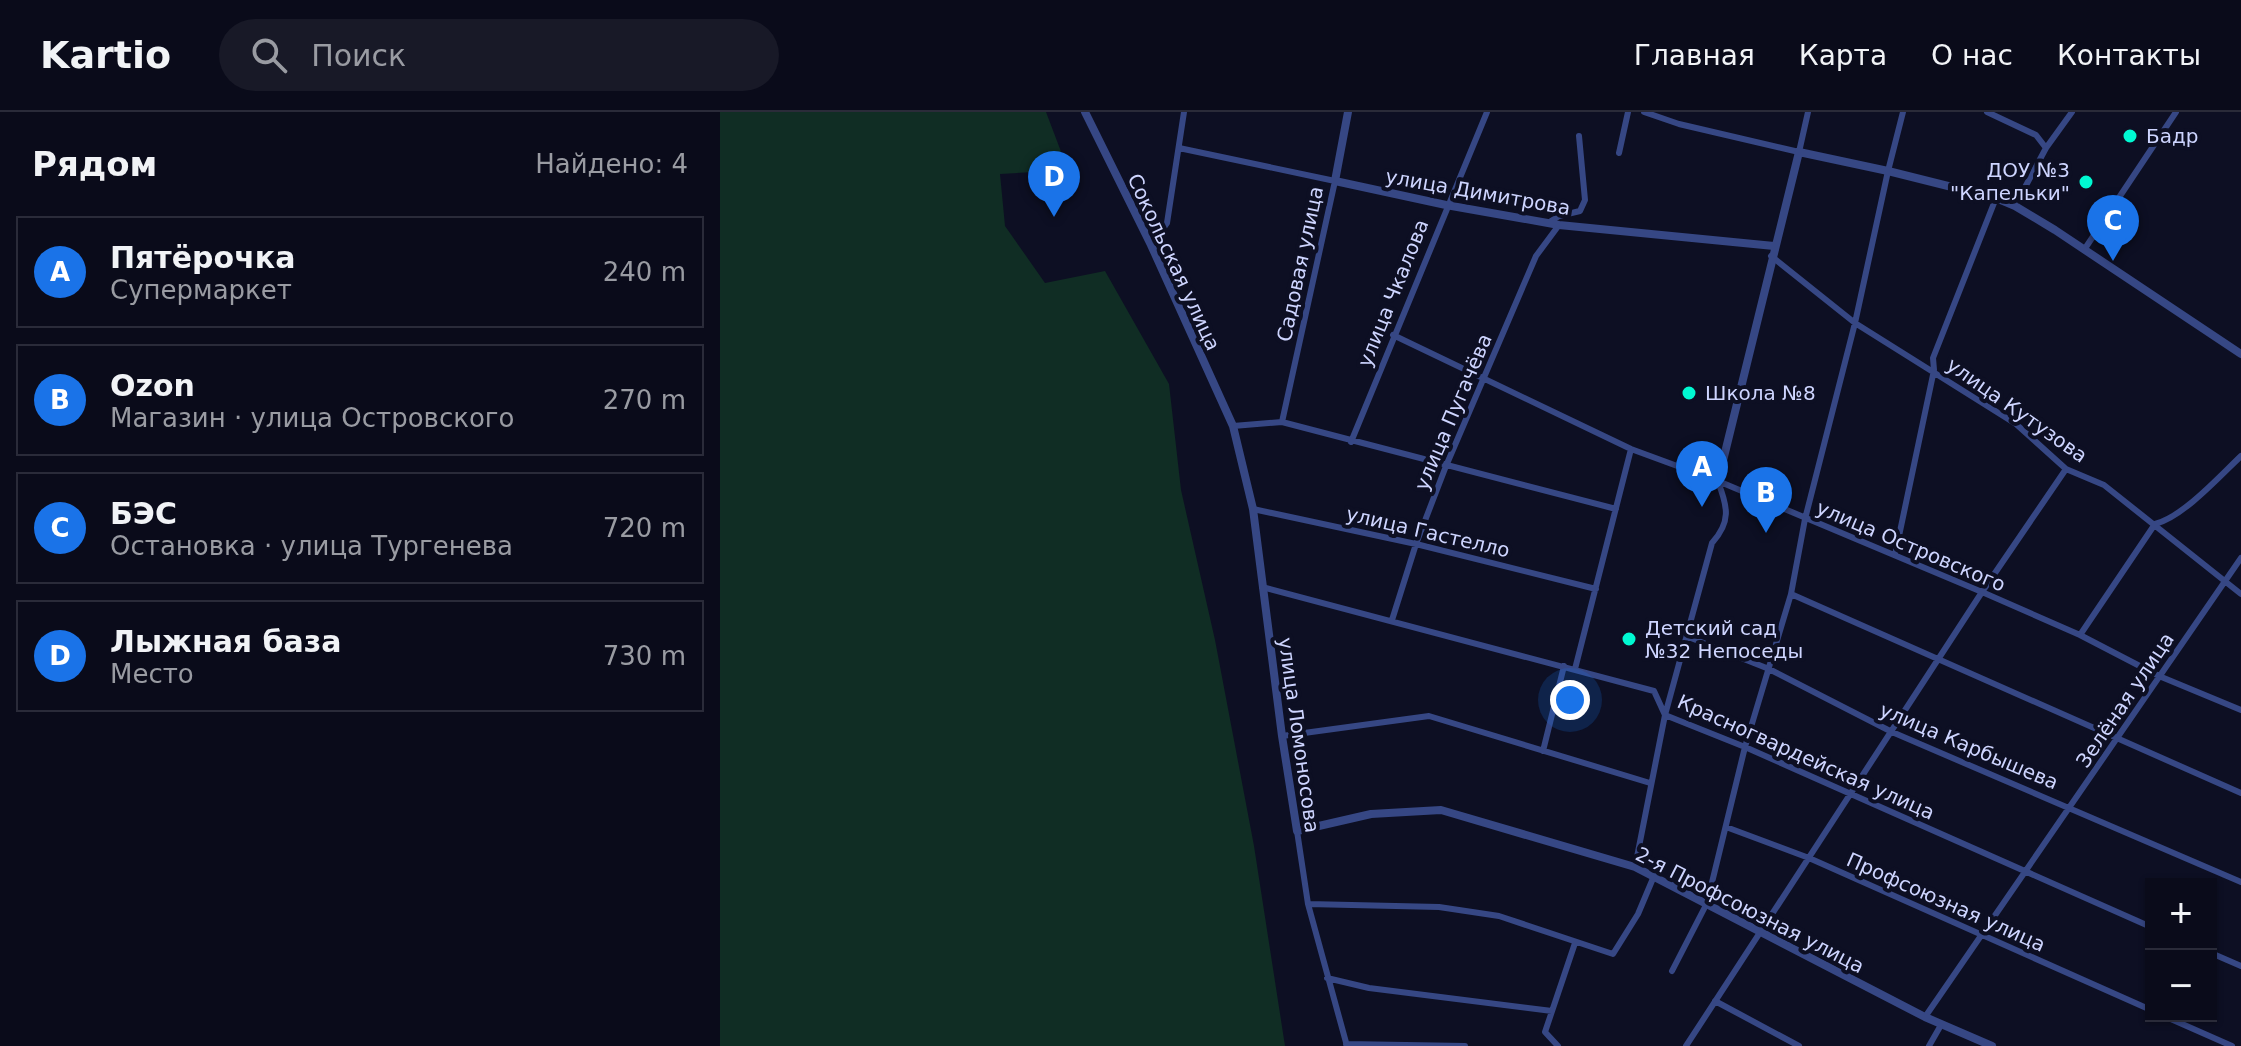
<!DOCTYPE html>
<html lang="ru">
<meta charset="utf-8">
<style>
:root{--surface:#0a0b1a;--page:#181927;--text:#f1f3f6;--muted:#999ba2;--line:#2a2b39;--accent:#1a73e8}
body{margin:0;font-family:"DejaVu Sans",sans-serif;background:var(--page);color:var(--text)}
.controls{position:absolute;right:24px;bottom:24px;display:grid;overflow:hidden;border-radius:0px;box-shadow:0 2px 6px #0004}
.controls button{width:72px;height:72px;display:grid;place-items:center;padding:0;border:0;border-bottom:2px solid var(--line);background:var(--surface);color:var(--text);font:40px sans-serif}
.you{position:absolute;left:850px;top:588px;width:28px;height:28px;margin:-20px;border:6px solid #fff;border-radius:50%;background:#1a73e8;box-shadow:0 0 0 12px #1a73e833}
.badge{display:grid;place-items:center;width:52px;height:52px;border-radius:50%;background:var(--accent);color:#fff;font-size:26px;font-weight:700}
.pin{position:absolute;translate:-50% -66px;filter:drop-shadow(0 2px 4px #0008)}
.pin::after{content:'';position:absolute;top:42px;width:28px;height:24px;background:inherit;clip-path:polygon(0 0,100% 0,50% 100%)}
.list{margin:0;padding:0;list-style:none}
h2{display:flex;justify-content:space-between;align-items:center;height:104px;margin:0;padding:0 32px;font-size:34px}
h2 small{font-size:26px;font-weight:400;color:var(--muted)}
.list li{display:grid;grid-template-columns:52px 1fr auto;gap:24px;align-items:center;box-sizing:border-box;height:112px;margin:0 16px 16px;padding:0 16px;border:2px solid var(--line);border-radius:0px}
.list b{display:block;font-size:30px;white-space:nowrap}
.list p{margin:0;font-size:26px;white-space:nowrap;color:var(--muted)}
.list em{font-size:26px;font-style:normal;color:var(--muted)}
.icon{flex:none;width:44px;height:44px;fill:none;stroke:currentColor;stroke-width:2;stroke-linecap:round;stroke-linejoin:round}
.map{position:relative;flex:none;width:1521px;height:934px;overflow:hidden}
header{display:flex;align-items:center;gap:48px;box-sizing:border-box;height:112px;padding:0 40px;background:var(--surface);border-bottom:2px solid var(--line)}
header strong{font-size:38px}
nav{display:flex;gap:44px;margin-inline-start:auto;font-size:28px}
.search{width:560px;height:72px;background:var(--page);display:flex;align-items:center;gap:20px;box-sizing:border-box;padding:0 28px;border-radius:44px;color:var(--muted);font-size:30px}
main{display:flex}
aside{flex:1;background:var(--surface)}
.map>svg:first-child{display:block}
.green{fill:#102d24}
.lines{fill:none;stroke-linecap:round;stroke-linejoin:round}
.minor{stroke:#364784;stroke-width:6}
.tertiary{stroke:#364784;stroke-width:8}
.poi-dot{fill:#00f9d2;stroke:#0d0f23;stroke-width:3}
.labels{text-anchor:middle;stroke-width:8;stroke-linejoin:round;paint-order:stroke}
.poi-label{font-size:20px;fill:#ced5ff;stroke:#0d0f23;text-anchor:start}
.street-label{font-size:20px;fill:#ced5ff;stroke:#0d0f23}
</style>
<header>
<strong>Kartio</strong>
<div class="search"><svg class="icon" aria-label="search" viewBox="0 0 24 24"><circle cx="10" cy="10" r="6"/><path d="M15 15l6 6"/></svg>Поиск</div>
<nav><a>Главная</a><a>Карта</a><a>О нас</a><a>Контакты</a></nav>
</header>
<main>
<aside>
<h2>Рядом<small>Найдено: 4</small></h2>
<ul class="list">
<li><span class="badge">A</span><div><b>Пятёрочка</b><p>Супермаркет</p></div><em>240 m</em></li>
<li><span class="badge">B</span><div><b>Ozon</b><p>Магазин · улица Островского</p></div><em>270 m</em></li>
<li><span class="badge">C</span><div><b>БЭС</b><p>Остановка · улица Тургенева</p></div><em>720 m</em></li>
<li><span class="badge">D</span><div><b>Лыжная база</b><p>Место</p></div><em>730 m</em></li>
</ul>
</aside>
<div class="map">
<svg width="1521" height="934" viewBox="0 0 1521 934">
<rect width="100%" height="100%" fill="#0d0f23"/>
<path class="green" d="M0,0H326L348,58L280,62L285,114L325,171L385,159L449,272L461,378L495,528L534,734L565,934H0Z"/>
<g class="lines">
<path class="minor" d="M924,0L959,12L1079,40L1088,0
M1267,0L1316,23L1326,36
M459,36L615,69L562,310
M899,41L908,0
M1295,94L1326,36L1352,0
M828,111L839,104L860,99L865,88L859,24
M431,133L447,111L464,0
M1364,138L1456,0
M1051,144L1135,211L1296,312L1346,357L1384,373L1521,482
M673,223L911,337L998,369L1262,480L1360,523L1439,564L1521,598
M513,314L562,310L896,397
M631,330L767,0
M533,397L696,432L876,477
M1175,443L1214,258L1213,246L1276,86
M542,475L934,579L945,603L1025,635L1431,815
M1071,482L1521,681
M672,508L696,432L726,354L816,144L839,113
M1360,523L1435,412C1463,405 1500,364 1521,344
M966,524L1049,557L1172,620L1521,770
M855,557L911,337
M562,624L709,604L930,671
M823,639L844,554
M1006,715L1089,746L1431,898
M577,719L588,792L627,934
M915,755L945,603L992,431C1011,410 1008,395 998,370
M588,792L719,795L779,804L893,842L918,802L934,764
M1491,841L1521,854
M952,859L987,791L1025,635L1071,482L1085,407L1135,211L1168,59L1183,0
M607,866L649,876L832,899
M995,889L1079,934
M1444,904L1512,934
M1205,905L1521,446
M626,932L745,934
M838,934L825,920L855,831
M966,934L1262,480L1346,357
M1209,934L1221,913"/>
<path class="tertiary" d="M365,0L431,133L513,314L533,397L562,624L577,719L651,702L721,698L915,755L1205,905L1272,934
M628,0L615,69L726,93L839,113L1054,134
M998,369L1079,40L1168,59L1276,86L1295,94L1335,118L1521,242"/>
</g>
<g class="poi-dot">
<circle cx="1410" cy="24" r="8"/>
<circle cx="1366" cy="70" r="8"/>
<circle cx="969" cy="281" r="8"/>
<circle cx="909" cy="527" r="8"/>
</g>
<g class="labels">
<g class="poi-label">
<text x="1426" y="31">Бадр</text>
<text x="1350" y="65" text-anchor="end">ДОУ №3<tspan x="1350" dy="23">"Капельки"</tspan></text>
<text x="985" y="288">Школа №8</text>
<text x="925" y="523">Детский сад<tspan x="925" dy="23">№32 Непоседы</tspan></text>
</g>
<g class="street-label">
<text transform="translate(758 80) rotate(10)" y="7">улица Димитрова</text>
<text transform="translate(454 150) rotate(65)" y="7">Сокольская улица</text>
<text transform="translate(580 152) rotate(-78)" y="7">Садовая улица</text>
<text transform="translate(673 181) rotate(-68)" y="7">улица Чкалова</text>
<text transform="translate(1297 298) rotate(35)" y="7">улица Кутузова</text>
<text transform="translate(733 300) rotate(-67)" y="7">улица Пугачёва</text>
<text transform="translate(708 420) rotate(13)" y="7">улица Гастелло</text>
<text transform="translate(1191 434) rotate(23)" y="7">улица Островского</text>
<text transform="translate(1405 588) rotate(-56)" y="7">Зелёная улица</text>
<text transform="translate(579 623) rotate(82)" y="7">улица Ломоносова</text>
<text transform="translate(1249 634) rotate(23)" y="7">улица Карбышева</text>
<text transform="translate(1086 645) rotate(24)" y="7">Красногвардейская улица</text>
<text transform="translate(1226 790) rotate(24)" y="7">Профсоюзная улица</text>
<text transform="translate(1030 798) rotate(27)" y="7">2-я Профсоюзная улица</text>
</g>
</g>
</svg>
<div class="controls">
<button>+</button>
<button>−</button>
</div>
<div class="you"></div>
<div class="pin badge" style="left:982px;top:395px">A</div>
<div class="pin badge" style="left:1046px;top:421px">B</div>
<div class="pin badge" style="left:1393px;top:149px">C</div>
<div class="pin badge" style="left:334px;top:105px">D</div>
</div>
</main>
